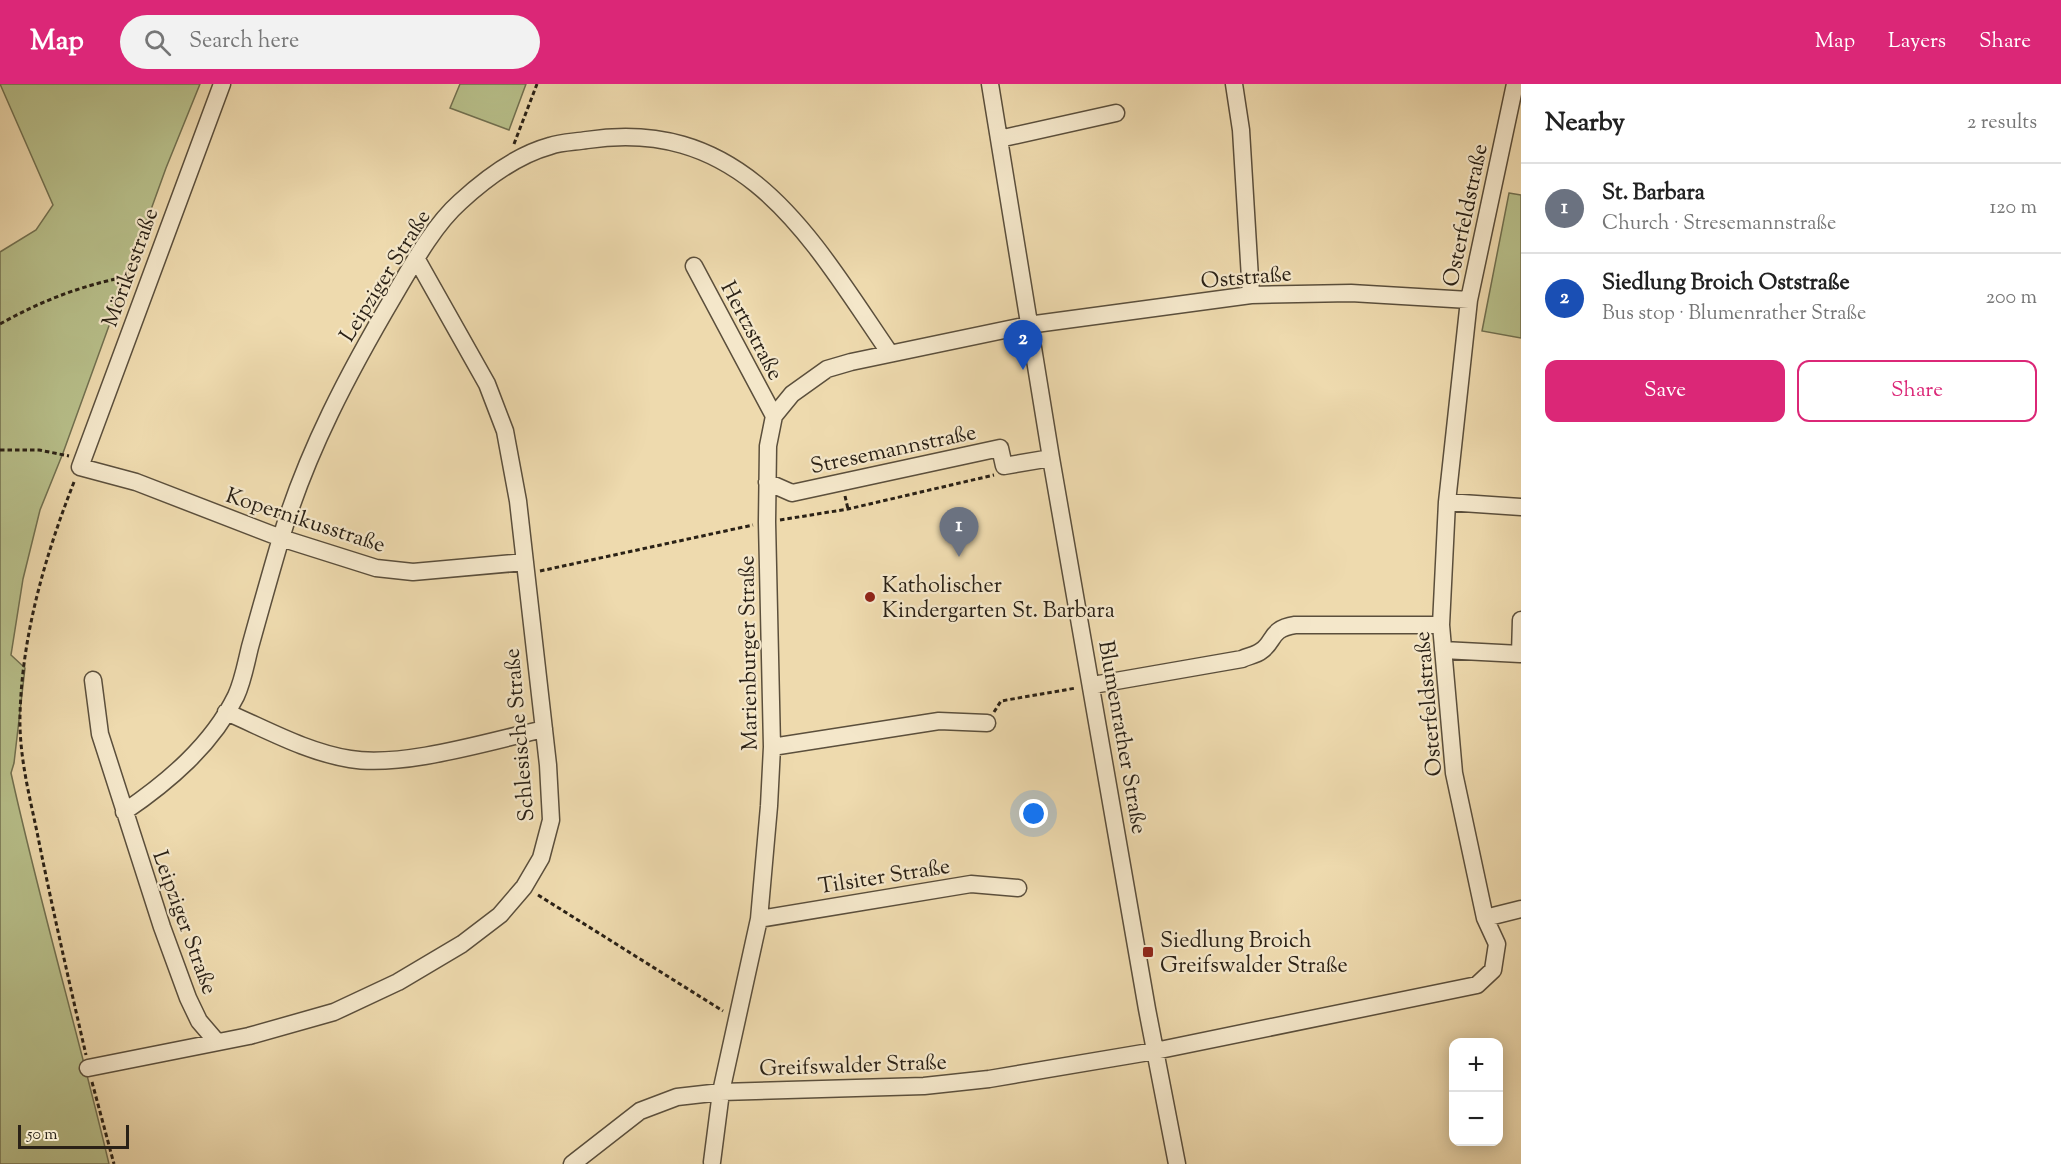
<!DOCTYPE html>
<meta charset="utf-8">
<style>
:root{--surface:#fff;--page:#f2f2f2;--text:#222;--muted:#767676;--line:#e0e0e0;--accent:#db2777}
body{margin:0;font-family:"Sorts Mill Goudy",serif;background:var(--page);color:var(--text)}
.controls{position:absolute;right:18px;bottom:18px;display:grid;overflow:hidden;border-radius:12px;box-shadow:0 3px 15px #0003}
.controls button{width:54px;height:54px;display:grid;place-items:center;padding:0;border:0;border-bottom:2px solid var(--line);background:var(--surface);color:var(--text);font:30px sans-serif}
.scale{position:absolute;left:18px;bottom:15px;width:111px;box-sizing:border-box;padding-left:6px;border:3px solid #2a2116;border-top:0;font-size:16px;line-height:21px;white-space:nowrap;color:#2a2116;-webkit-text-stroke:4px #f4e7ca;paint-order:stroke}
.you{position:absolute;left:1034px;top:730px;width:21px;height:21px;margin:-15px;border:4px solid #fff;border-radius:50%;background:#1a73e8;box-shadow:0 0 0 9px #1a73e833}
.badge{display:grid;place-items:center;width:39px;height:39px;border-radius:50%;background:var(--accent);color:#fff;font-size:20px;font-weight:700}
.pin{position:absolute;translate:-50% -50px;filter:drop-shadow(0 2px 3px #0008)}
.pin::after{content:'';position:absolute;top:32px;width:21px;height:18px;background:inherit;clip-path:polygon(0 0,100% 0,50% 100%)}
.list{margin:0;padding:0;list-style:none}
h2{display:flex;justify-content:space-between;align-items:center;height:78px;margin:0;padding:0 24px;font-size:26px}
h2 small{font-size:20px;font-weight:400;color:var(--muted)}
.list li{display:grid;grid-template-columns:39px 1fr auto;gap:18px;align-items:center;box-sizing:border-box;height:90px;padding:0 24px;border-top:2px solid var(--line)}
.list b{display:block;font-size:22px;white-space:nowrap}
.list p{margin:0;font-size:20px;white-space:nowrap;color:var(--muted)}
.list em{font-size:20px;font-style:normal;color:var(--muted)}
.actions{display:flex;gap:12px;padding:18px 24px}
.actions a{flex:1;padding:14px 0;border:2px solid var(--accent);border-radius:12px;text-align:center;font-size:21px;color:var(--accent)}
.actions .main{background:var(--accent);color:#fff}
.icon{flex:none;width:33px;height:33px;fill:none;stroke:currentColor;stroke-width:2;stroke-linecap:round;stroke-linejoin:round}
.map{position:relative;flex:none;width:1521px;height:1080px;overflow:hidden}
header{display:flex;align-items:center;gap:36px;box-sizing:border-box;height:84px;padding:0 30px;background:var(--accent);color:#fff}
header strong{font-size:28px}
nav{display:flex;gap:33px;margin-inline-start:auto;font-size:21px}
.search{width:420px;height:54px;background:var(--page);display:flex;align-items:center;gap:15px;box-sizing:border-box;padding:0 21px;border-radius:33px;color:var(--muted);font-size:22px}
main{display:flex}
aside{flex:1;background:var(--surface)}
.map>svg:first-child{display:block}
.green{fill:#b8c08b;stroke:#717050;stroke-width:1.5}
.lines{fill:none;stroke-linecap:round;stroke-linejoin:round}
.minor-casing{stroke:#5b4f3c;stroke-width:19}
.path{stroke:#2a2116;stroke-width:3;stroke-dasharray:4.5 3;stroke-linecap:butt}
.minor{stroke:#f4e7ca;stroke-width:16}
.poi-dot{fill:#8f2418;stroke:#f4e7ca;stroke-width:2}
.labels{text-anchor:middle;stroke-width:4.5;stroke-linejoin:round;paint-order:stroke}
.street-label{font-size:22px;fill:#2a2116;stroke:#f4e7ca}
.poi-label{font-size:22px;fill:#2a2116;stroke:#f4e7ca;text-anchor:start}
</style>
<header>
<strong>Map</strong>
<div class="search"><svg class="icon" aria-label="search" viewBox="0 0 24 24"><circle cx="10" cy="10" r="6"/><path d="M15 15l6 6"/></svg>Search here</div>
<nav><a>Map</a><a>Layers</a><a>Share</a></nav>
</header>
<main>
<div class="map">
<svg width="1521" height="1080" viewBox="0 0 1521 1080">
<rect width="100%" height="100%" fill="#eedaae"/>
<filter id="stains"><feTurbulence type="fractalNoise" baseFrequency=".00333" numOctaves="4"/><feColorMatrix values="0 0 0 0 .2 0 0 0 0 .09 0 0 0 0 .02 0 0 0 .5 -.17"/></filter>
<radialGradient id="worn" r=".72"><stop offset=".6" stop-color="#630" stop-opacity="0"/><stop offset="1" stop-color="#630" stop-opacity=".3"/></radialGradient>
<path class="green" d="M0,0H200L166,84L63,369L40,426L23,495L11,571L25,584L14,679L11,689C40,820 78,949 109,1080H0V168L36,146L53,121Z
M460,0H526L509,46L450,24Z
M1509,109L1521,111V254L1482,247Z"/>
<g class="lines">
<defs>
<path id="minor" d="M222,0L80,383L136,398L281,454L376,484L413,488L525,478
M990,0L1051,374L1147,925L1177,1080
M1234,0L1241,46L1251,211
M999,55L1116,29
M694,182L774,332
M767,398L792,409L1000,364L1004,382L1051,374
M1447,418L1521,423
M1443,566L1520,570L1521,536
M93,596L100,650L162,843L188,914L199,937L217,958
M1093,601L1242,575C1248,572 1256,571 1261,567C1275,558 1269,545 1295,541H1441
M226,628C266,645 306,668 350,675C403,684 490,657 544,645
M772,663L939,637L987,639
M124,728C168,698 212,661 236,612C243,597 246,579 250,563C260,527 270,491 281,454C307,367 349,288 395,210C412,181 434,141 460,118C485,95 517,71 550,62C561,58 575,58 587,56C746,32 812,156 889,268
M1485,834L1521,825
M759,835L971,800L1018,804
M88,984L249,952L334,928L398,898L462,860L500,831L524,803L541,774L551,736L548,681L518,417L505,347L487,300L416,174
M712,1078L721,1008L759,835L769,722L772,663L767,438L768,362L774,332L792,310L827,285L851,278L1028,241L1251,211L1351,209L1469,216
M572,1080L640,1027L677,1013L721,1008L924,1002L989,995L1155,967L1477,901L1493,886L1497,860L1485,834L1454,689L1441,541L1447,418L1469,216L1515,0"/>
</defs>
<use href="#minor" class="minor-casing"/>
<path class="path" d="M514,60L537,0
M0,240C41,217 80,202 125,193L133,198
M0,366H39L69,372
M74,398C45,472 22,551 20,631C19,671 29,710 37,748C52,823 69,897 86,971
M845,412L848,425
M780,436L848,425L994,391
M540,487L753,441
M994,628L1001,617L1076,604
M538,811L723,927
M92,998L114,1080"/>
<use href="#minor" class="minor"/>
</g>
<g class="poi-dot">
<circle cx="870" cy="513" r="6"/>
<rect x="1142" y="862" width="12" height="12" rx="3"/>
</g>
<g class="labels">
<g class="street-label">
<text transform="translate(1464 131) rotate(-78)" y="8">Osterfeldstraße</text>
<text transform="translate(129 183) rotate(-70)" y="8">Mörikestraße</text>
<text transform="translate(384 191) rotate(-58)" y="8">Leipziger Straße</text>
<text transform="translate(1246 192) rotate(-5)" y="8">Oststraße</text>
<text transform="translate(753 246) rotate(62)" y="8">Hertzstraße</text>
<text transform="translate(893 364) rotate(-12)" y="8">Stresemannstraße</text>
<text transform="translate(306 435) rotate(18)" y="8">Kopernikusstraße</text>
<text transform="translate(747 569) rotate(-91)" y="8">Marienburger Straße</text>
<text transform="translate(1427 620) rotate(-95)" y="8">Osterfeldstraße</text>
<text transform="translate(518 651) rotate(-95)" y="8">Schlesische Straße</text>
<text transform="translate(1124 653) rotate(80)" y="8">Blumenrather Straße</text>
<text transform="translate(884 791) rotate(-9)" y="8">Tilsiter Straße</text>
<text transform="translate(186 838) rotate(70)" y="8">Leipziger Straße</text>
<text transform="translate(853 980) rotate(-2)" y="8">Greifswalder Straße</text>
</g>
<g class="poi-label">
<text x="882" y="508">Katholischer<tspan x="882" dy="25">Kindergarten St. Barbara</tspan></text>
<text x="1160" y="863">Siedlung Broich<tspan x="1160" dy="25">Greifswalder Straße</tspan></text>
</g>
</g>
<rect width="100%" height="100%" filter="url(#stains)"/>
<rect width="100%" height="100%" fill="url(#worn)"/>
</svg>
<div class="controls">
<button>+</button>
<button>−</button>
</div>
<div class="scale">50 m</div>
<div class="you"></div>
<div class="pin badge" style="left:959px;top:473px;background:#6b7280">1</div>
<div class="pin badge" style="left:1023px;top:286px;background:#1a4fb4">2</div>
</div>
<aside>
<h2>Nearby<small>2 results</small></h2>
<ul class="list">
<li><span class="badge" style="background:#6b7280">1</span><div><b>St. Barbara</b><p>Church · Stresemannstraße</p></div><em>120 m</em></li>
<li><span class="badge" style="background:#1a4fb4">2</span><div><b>Siedlung Broich Oststraße</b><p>Bus stop · Blumenrather Straße</p></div><em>200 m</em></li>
</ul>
<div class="actions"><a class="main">Save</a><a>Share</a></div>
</aside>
</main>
